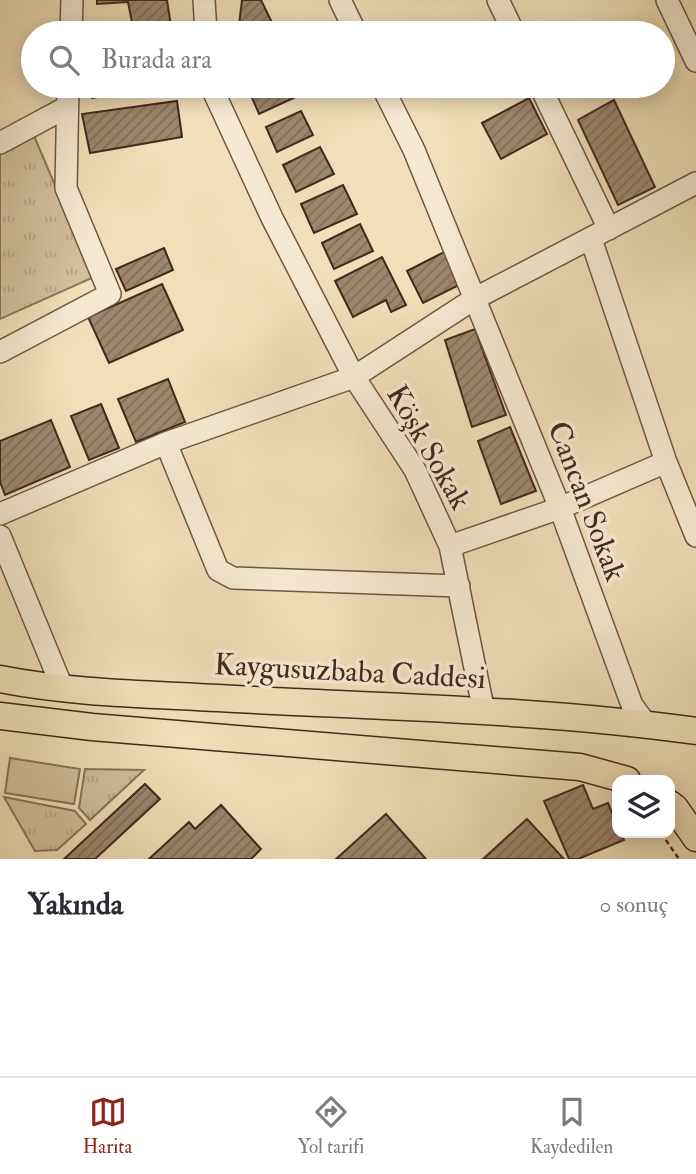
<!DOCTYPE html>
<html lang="tr">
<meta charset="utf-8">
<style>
:root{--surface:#fff;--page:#f7f7f7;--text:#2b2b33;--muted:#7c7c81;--line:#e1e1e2;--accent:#8f2418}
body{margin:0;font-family:"IM FELL Double Pica",serif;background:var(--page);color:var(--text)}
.controls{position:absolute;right:21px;bottom:21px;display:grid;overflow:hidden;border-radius:14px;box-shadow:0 4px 18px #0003}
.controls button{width:63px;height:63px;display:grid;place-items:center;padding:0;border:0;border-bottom:2px solid var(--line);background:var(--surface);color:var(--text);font:35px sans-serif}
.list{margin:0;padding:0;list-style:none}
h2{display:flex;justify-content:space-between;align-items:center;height:91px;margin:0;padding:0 28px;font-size:30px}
h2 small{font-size:23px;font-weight:400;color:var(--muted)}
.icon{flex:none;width:38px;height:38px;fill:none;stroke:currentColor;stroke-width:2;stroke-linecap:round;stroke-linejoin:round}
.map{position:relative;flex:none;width:696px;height:859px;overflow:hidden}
.search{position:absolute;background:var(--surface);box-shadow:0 4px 18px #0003;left:21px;right:21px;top:21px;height:77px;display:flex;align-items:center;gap:18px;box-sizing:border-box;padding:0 24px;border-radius:38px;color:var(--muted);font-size:26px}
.sheet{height:217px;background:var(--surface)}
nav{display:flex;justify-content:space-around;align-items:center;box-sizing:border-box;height:98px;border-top:2px solid var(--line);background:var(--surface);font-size:19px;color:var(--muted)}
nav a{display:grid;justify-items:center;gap:4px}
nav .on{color:var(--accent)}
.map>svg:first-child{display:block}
.grass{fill:url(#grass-tufts);stroke:#8c745c;stroke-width:2}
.garden{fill:#d3c09d;stroke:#8c745c;stroke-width:2}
.building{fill:url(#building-hatch);stroke:#44281c;stroke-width:2}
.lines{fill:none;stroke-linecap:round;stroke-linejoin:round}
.minor-casing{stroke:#6f5643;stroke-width:24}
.major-casing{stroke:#44281c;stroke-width:29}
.path{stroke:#44281c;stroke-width:2.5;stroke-dasharray:5 3.5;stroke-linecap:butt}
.minor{stroke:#f5ead1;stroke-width:21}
.major{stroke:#f0dfb8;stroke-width:26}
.labels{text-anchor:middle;stroke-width:7;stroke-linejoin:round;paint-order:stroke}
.street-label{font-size:30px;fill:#44281c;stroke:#f5ead1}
</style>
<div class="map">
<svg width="696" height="859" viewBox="0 0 696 859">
<defs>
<pattern id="grass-tufts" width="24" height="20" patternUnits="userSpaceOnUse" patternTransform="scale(1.75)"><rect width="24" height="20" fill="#d3c09d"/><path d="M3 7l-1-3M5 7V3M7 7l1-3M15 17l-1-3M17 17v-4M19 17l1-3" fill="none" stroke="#b6a587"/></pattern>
<pattern id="building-hatch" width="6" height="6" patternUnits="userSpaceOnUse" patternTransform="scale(1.75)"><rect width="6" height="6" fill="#9d876d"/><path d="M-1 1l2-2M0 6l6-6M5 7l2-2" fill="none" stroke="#826e59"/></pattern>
</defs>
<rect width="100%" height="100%" fill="#f0dfb8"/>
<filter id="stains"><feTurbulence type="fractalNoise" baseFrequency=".00286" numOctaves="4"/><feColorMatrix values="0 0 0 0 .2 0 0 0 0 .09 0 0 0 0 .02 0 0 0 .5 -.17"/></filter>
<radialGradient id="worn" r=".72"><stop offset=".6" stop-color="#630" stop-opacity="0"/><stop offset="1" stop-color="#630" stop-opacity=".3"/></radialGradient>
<path class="grass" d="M32,131L94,277L0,319V148Z
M85,769L144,770L90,820L79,808Z
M4,797L75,811L86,824L57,850L35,851Z"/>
<path class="garden" d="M10,758L80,769L74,804L5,793Z"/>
<path class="building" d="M97,0H167L171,26L134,32L128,2L97,4Z
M242,0H261L277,33H238Z
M90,86H155L92,98Z
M247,86H296L300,95L259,114Z
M529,98L547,134L501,159L482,123Z
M614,100L655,187L618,205L578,120Z
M177,101L182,137L90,153L82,114Z
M301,111L313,135L277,152L266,127Z
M320,147L334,174L296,192L283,165Z
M343,185L357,214L314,233L301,204Z
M360,224L373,251L334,269L322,243Z
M164,248L173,270L126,291L116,269Z
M448,250L465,282L423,303L407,271Z
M382,257L406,305L391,312L386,300L353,317L335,281Z
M162,284L183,330L109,363L88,317Z
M475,329L506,415L472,427L445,340Z
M168,379L185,422L136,442L118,399Z
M101,404L119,448L89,460L71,416Z
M51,420L70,467L5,495L0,482V441Z
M510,427L536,491L501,504L478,441Z
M145,784L160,799L95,859H64Z
M583,785L593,809L608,803L617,825V833H621L624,840L578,859H569L544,801Z
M221,805L261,849L251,859H149L189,822L195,829Z
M386,814L426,859H336Z
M527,819L564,859H483Z"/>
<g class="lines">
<defs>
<path id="minor" d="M204,0L206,33
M340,0L356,33
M498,0L514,33
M667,0L696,61
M71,33L72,0
M211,86L272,218L354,377L415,470L450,546L484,712
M382,86L414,150L560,508L632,705L646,724
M540,86L609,229
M0,143L67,107
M591,239L666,462L696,536
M0,352L110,294L66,188L68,86
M166,443L218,570L233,578L459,586
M0,514L166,443L354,377L474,299L696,183
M0,536L62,687
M450,546L560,508L666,462"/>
<path id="major" d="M0,679C71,693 145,694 218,698C376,707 539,709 696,731
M0,716L92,727L580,767L627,780
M670,804L675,808L696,838"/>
</defs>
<use href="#minor" class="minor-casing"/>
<use href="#major" class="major-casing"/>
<path class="path" d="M661,833L679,859"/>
<use href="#minor" class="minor"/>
<use href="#major" class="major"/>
</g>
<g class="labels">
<g class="street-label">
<text transform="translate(429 447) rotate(60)" y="10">Köşk Sokak</text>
<text transform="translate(587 501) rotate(69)" y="10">Cancan Sokak</text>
<text transform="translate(350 671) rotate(3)" y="10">Kaygusuzbaba Caddesi</text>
</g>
</g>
<rect width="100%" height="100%" filter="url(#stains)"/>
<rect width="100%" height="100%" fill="url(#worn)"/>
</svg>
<div class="controls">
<button><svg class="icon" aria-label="layers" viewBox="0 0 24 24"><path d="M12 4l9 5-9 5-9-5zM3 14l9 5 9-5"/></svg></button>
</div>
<div class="search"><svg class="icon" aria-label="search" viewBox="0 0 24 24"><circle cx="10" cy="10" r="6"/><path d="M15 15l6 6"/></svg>Burada ara</div>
</div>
<section class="sheet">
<h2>Yakında<small>0 sonuç</small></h2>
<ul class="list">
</ul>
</section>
<nav>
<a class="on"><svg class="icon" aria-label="map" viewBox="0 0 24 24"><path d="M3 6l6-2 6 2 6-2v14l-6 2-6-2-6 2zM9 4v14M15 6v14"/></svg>Harita</a>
<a><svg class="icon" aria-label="directions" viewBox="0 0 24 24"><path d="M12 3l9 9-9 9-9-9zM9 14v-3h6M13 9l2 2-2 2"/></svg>Yol tarifi</a>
<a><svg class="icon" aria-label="saved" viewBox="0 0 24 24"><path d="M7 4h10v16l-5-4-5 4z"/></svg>Kaydedilen</a>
</nav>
